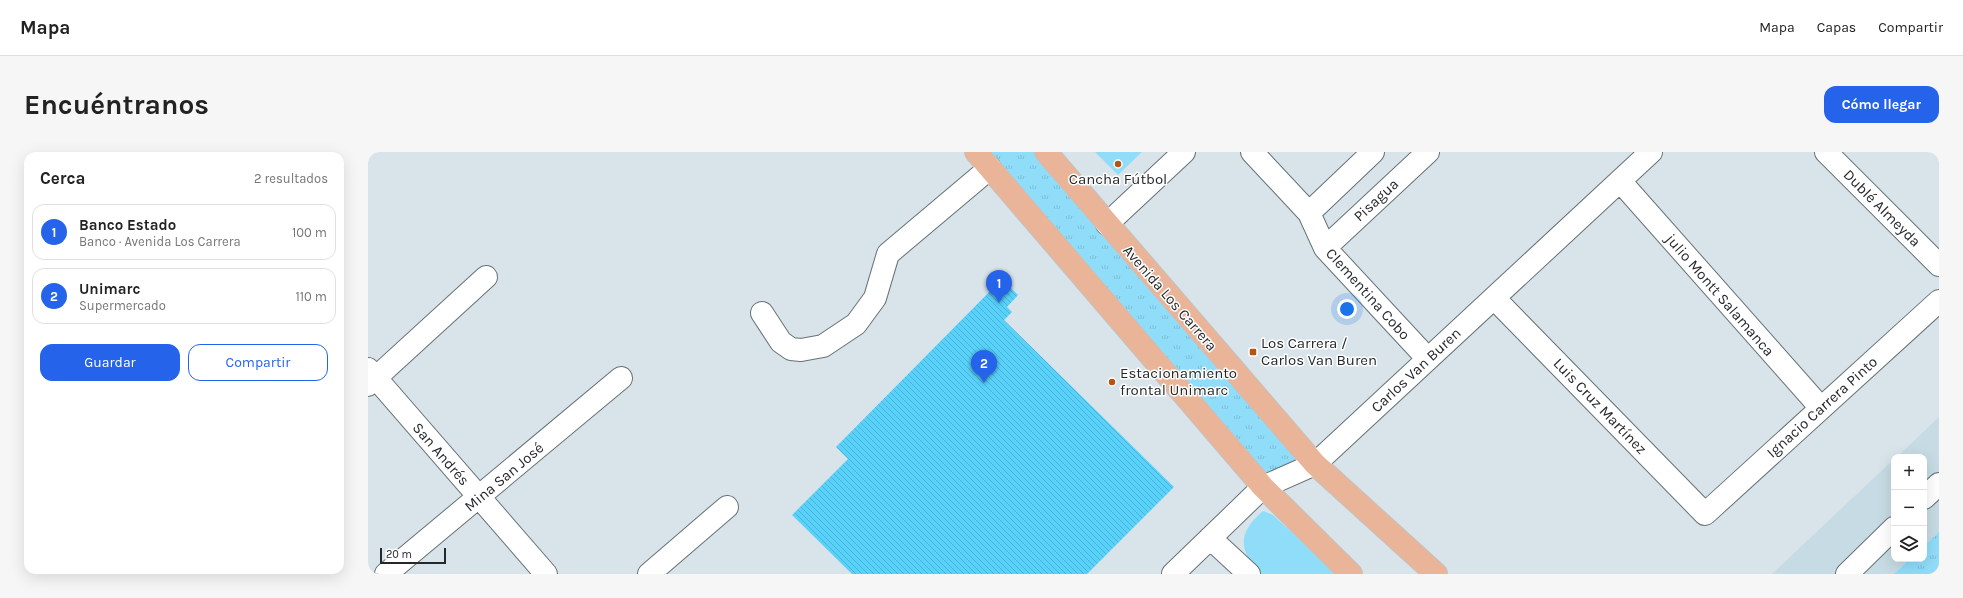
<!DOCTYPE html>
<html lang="es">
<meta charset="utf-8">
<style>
:root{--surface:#fff;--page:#f6f6f6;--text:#222;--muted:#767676;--line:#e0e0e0;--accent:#2563eb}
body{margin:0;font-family:Karla,sans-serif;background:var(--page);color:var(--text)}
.controls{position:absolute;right:12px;bottom:12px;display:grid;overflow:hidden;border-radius:8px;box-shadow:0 4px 16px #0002}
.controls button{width:36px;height:36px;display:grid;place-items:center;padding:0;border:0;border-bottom:1px solid var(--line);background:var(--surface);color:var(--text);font:20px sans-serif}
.scale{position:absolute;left:12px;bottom:10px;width:66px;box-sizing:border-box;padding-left:4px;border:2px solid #24282a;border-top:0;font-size:11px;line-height:14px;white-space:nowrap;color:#24282a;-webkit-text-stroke:3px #fff;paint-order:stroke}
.you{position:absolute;left:979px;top:157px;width:14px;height:14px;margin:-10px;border:3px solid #fff;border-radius:50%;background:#1a73e8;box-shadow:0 0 0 6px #1a73e833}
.badge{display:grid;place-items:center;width:26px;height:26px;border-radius:50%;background:var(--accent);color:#fff;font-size:13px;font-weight:700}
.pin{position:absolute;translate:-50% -33px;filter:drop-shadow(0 1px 2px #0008)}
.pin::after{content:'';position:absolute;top:21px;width:14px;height:12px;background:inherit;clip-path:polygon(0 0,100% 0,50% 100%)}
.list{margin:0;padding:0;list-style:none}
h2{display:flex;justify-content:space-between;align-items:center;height:52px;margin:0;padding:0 16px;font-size:17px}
h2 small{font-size:13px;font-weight:400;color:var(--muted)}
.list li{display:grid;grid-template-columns:26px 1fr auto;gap:12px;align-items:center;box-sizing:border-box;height:56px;margin:0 8px 8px;padding:0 8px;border:1px solid var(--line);border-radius:12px}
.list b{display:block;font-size:15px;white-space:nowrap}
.list p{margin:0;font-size:13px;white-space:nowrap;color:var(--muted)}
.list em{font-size:13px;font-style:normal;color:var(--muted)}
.actions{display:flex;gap:8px;padding:12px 16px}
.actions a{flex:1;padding:9px 0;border:1px solid var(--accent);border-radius:12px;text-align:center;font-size:14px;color:var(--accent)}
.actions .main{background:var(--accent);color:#fff}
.icon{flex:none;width:22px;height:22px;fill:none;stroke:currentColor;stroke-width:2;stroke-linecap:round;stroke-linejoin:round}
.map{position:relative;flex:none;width:1571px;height:422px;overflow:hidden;border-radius:12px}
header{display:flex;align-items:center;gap:24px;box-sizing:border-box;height:56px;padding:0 20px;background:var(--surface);border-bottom:1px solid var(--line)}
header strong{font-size:19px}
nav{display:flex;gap:22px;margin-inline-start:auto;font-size:14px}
.intro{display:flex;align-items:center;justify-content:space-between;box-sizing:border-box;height:96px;padding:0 24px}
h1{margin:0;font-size:28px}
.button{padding:10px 18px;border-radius:12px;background:var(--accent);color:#fff;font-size:14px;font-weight:700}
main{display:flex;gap:24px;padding:0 24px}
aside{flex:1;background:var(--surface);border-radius:12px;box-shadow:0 4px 16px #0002}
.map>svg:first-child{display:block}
.built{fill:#c6dbe3}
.grass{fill:url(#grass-tufts)}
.park{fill:#90ddfa}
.building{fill:url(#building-back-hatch)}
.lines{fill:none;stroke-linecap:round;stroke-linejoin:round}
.minor-casing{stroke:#677277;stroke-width:24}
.major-casing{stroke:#c2c3c3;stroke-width:24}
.minor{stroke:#fff;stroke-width:22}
.major{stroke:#e9b497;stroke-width:22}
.poi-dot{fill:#b55511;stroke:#fff;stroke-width:1.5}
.labels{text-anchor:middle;stroke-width:3;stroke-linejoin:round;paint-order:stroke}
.poi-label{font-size:15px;fill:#24282a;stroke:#fff;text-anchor:start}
.street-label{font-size:15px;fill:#24282a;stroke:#fff}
</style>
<header>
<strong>Mapa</strong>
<nav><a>Mapa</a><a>Capas</a><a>Compartir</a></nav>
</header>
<div class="intro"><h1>Encuéntranos</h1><a class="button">Cómo llegar</a></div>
<main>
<aside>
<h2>Cerca<small>2 resultados</small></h2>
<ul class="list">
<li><span class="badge">1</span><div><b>Banco Estado</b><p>Banco · Avenida Los Carrera</p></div><em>100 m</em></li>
<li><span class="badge">2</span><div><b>Unimarc</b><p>Supermercado</p></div><em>110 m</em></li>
</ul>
<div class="actions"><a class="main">Guardar</a><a>Compartir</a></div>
</aside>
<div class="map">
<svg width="1571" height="422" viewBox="0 0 1571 422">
<defs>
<pattern id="grass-tufts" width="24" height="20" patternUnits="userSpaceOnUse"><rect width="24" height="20" fill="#90ddfa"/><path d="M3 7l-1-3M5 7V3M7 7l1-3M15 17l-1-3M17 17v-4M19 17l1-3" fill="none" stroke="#7cbed6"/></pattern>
<pattern id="building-back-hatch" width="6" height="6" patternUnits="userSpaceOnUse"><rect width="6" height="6" fill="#58d1fb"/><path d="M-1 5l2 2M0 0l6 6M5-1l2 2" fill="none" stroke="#4cb3d7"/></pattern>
</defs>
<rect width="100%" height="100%" fill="#d8e4e9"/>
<path class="built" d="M1571,265V380L1556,394V305H1529Z
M1526,307V407H1542L1526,422H1404Z"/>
<path class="grass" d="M617,0H669L934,305L896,327Z
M1571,380V422H1526L1542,407H1556V394Z"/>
<path class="park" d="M727,0H774L750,23Z
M895,359L905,363L969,422H894C870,399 869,381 895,359Z"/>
<path class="building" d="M634,127L650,143L639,155L644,160L636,168L806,335L719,422H484L424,363L480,307L468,295Z"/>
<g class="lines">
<defs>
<path id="minor" d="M884,0L941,61L957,96L1060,207
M1458,0L1571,113
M1252,29L1453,256
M941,61L1005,0
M739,72L816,0
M957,96L1060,0
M1126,146L1337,362L1571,149
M394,161L413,190L423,197L433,198L455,194L488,172L507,146L520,102L622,16
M0,217L178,422
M0,233L118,125
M1556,346L1571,332
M842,386L881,422
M18,422L253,226
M281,422L359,355
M805,422L895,335L947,312L1283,0
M1479,422L1526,376"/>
<path id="major" d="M608,0L895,335L983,422
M678,0L947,312L1068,422"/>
</defs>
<use href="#minor" class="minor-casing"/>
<use href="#major" class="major-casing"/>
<use href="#minor" class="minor"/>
<use href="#major" class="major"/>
</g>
<g class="poi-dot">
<circle cx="750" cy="12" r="4"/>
<rect x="881" y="196" width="8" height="8" rx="2"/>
<circle cx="744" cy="230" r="4"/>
</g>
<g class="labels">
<g class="poi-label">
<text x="750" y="32" text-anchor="middle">Cancha Fútbol</text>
<text x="893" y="196">Los Carrera /<tspan x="893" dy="17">Carlos Van Buren</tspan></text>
<text x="752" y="226">Estacionamiento<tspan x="752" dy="17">frontal Unimarc</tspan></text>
</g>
<g class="street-label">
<text transform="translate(1008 48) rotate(-43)" y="5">Pisagua</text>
<text transform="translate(1514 56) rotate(45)" y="5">Dublé Almeyda</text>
<text transform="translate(1000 142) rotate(48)" y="5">Clementina Cobo</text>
<text transform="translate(1352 143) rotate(49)" y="5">julio Montt Salamanca</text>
<text transform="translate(802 146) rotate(49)" y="5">Avenida Los Carrera</text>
<text transform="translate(1048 218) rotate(-43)" y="5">Carlos Van Buren</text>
<text transform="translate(1232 254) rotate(46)" y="5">Luis Cruz Martínez</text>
<text transform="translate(1454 255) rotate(-42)" y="5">Ignacio Carrera Pinto</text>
<text transform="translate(73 302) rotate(49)" y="5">San Andrés</text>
<text transform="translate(136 325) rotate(-40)" y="5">Mina San José</text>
</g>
</g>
</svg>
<div class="controls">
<button>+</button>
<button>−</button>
<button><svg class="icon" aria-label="layers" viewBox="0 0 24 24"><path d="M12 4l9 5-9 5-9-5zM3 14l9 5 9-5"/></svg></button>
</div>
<div class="scale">20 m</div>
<div class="you"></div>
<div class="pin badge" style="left:631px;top:151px">1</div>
<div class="pin badge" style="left:616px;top:231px">2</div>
</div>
</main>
